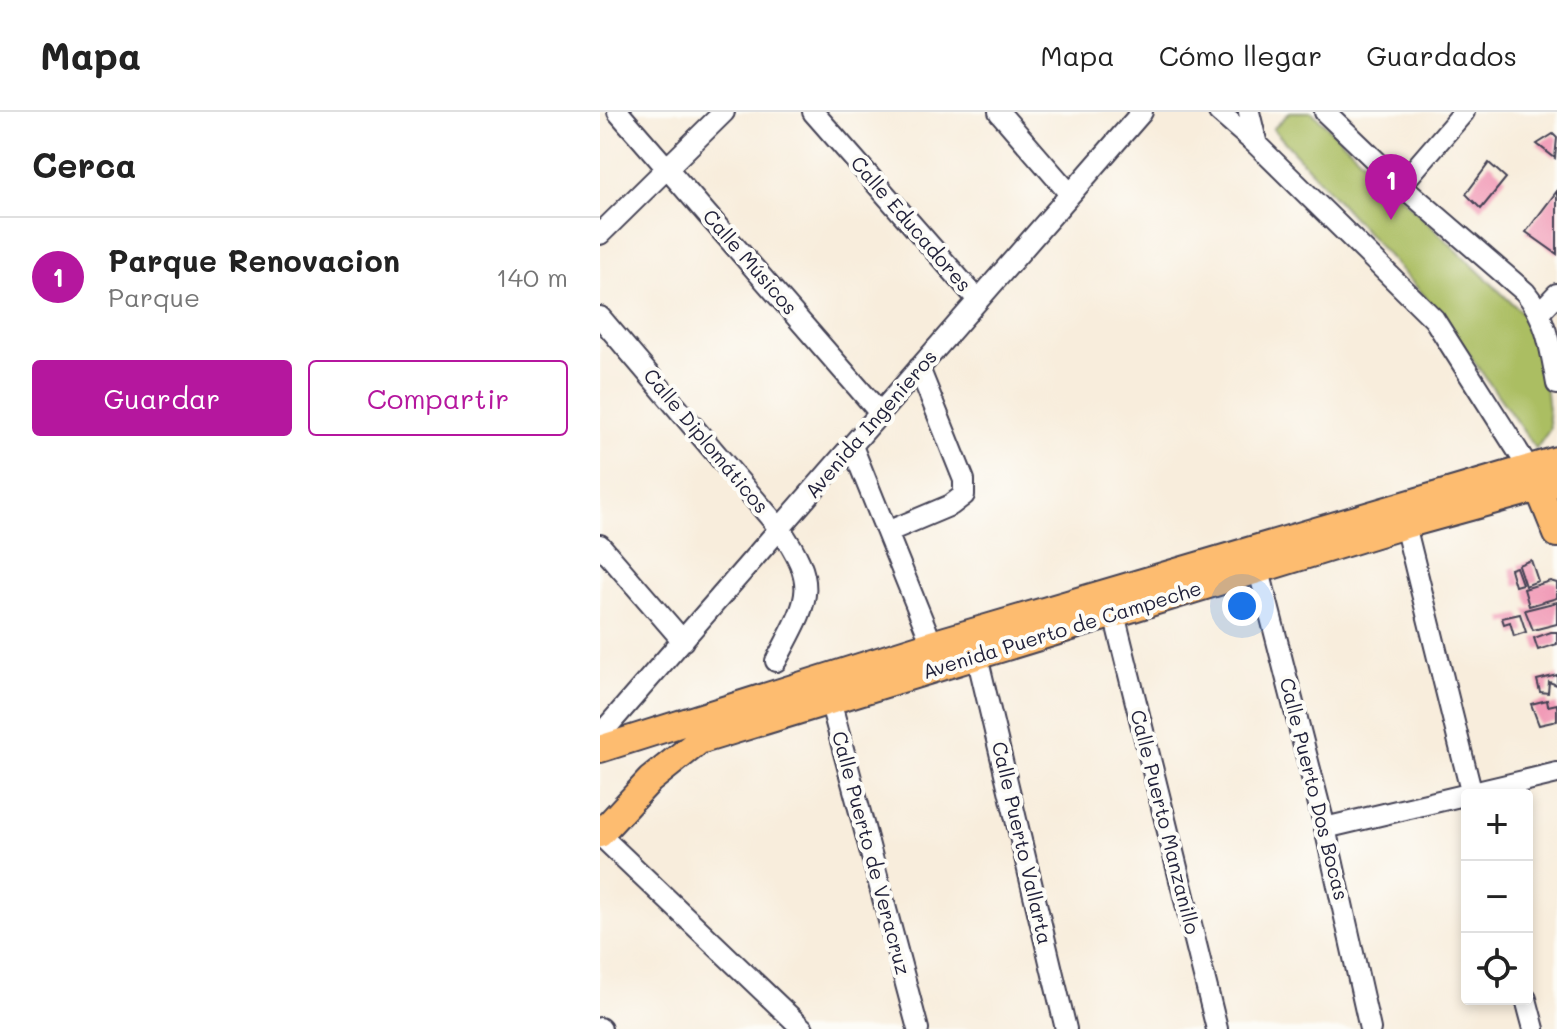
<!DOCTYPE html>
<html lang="es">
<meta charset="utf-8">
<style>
:root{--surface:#fff;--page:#f6f6f6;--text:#222;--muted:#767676;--line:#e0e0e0;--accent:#b5179e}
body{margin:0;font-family:Mali,sans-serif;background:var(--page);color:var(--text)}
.controls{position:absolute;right:24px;bottom:24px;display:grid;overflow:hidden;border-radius:8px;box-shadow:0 4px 12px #0003}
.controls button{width:72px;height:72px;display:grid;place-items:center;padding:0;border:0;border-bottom:2px solid var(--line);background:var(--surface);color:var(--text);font:40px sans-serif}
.you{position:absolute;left:642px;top:494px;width:28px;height:28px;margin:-20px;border:6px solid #fff;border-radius:50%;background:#1a73e8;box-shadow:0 0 0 12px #1a73e833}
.badge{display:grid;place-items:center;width:52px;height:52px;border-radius:50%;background:var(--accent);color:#fff;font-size:26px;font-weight:700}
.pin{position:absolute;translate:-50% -66px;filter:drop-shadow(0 2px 4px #0008)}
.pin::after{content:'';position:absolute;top:42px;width:28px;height:24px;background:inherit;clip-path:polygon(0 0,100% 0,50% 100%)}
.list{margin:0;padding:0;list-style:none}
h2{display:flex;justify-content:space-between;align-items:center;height:104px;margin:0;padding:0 32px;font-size:34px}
h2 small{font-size:26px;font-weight:400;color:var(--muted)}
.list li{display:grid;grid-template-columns:52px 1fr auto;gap:24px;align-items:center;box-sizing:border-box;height:120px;padding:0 32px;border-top:2px solid var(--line)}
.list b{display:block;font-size:30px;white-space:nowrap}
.list p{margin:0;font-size:26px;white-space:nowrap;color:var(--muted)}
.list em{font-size:26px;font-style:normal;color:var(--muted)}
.actions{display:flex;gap:16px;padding:24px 32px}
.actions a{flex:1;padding:18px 0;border:2px solid var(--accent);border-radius:8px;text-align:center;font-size:28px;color:var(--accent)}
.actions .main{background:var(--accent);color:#fff}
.icon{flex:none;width:44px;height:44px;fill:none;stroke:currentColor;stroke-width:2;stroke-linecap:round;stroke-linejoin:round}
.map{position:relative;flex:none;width:957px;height:917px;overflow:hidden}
header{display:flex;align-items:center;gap:48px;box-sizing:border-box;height:112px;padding:0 40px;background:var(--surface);border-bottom:2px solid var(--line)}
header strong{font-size:38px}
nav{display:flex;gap:44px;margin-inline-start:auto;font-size:28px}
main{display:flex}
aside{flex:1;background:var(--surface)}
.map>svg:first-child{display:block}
.green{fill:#abbe62;stroke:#66704e;stroke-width:2}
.building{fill:#f19bb7}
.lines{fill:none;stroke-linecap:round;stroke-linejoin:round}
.minor-casing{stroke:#424053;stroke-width:24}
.major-casing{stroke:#424053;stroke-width:30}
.minor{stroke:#fff;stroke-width:20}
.major{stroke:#fdbc6f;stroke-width:26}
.labels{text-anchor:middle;stroke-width:8;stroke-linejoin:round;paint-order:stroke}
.street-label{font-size:20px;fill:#22223b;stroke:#fdfcf7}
</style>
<header>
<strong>Mapa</strong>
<nav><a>Mapa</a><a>Cómo llegar</a><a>Guardados</a></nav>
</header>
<main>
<aside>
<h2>Cerca<small></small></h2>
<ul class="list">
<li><span class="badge">1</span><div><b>Parque Renovacion</b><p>Parque</p></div><em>140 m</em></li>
</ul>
<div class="actions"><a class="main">Guardar</a><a>Compartir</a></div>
</aside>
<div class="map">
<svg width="957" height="917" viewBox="0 0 957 917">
<rect width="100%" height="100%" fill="#fdfcf7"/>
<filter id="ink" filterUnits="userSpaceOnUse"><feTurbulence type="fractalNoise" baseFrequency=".0125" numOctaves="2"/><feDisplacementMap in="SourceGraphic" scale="16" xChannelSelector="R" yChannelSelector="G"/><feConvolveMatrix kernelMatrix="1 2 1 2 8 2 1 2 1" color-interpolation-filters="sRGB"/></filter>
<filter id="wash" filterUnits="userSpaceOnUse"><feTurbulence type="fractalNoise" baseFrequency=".006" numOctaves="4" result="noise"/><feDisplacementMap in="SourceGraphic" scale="32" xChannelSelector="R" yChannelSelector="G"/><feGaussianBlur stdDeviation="1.8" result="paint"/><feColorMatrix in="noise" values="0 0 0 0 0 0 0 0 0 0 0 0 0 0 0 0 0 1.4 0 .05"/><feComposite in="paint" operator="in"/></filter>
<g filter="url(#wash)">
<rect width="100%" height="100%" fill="#f8eddc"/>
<path class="green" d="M690,0H712L939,217L950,317L936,337L839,200L673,17Z"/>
<g id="blocks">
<path class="building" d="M953,22L957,26L955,46L937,32Z
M889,51L906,66L881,97L866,82Z
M957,79V142L926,120Z
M931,448L938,469L925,474L918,453Z
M916,455L922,472L915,474L910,457Z
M950,469L957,471V486L929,494L924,477Z
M957,490V512L933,518L925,498Z
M920,502L926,520L914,524L910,510L904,512L902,506Z
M951,520H957V532L938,538L934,526Z
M957,563V573L949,570L948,581L940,580L937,568Z
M947,588L948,594L957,592V609L939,613L931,592Z"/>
</g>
</g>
<g filter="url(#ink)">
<use href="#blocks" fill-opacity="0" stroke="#424053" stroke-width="2"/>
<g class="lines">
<defs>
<path id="minor" d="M18,0L280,301
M213,0L378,188
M399,0L470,82
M619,0L657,33
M649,0L657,33L834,207L928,355
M725,0L801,73L925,180C947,206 951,239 957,272
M801,73L864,0
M0,122L124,0
M939,201L957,182
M0,205L180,417C221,476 207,489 176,549
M252,334L332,532
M805,413L872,683
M287,420L351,393L364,383V368L319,256
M0,433L83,529
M656,447L725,716L770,917
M514,502L617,917
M377,544L466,917
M227,577L318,917
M0,623L542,0
M725,716L957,661
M0,723L203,917
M926,887L934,917
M0,916L1,917"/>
<path id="major" d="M933,363L957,422
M0,637L332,532L957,348
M0,722L50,668L99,629L805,413L957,371"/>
</defs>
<use href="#minor" class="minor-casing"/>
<use href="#major" class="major-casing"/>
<use href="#minor" class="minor"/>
<use href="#major" class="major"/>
</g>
</g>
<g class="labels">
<g class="street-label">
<text transform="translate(311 112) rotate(49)" y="7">Calle Educadores</text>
<text transform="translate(150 150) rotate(49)" y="7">Calle Músicos</text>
<text transform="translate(271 312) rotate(-49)" y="7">Avenida Ingenieros</text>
<text transform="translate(106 329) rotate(50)" y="7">Calle Diplomáticos</text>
<text transform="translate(462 518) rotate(-17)" y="7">Avenida Puerto de Campeche</text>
<text transform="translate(714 677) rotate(76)" y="7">Calle Puerto Dos Bocas</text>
<text transform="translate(565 710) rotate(76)" y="7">Calle Puerto Manzanillo</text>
<text transform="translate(422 731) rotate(77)" y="7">Calle Puerto Vallarta</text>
<text transform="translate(271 741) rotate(75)" y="7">Calle Puerto de Veracruz</text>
</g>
</g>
</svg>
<div class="controls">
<button>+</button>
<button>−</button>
<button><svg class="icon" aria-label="locate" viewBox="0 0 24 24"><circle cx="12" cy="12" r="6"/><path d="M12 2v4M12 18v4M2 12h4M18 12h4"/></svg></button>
</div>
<div class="you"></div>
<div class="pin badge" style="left:791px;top:108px">1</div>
</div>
</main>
